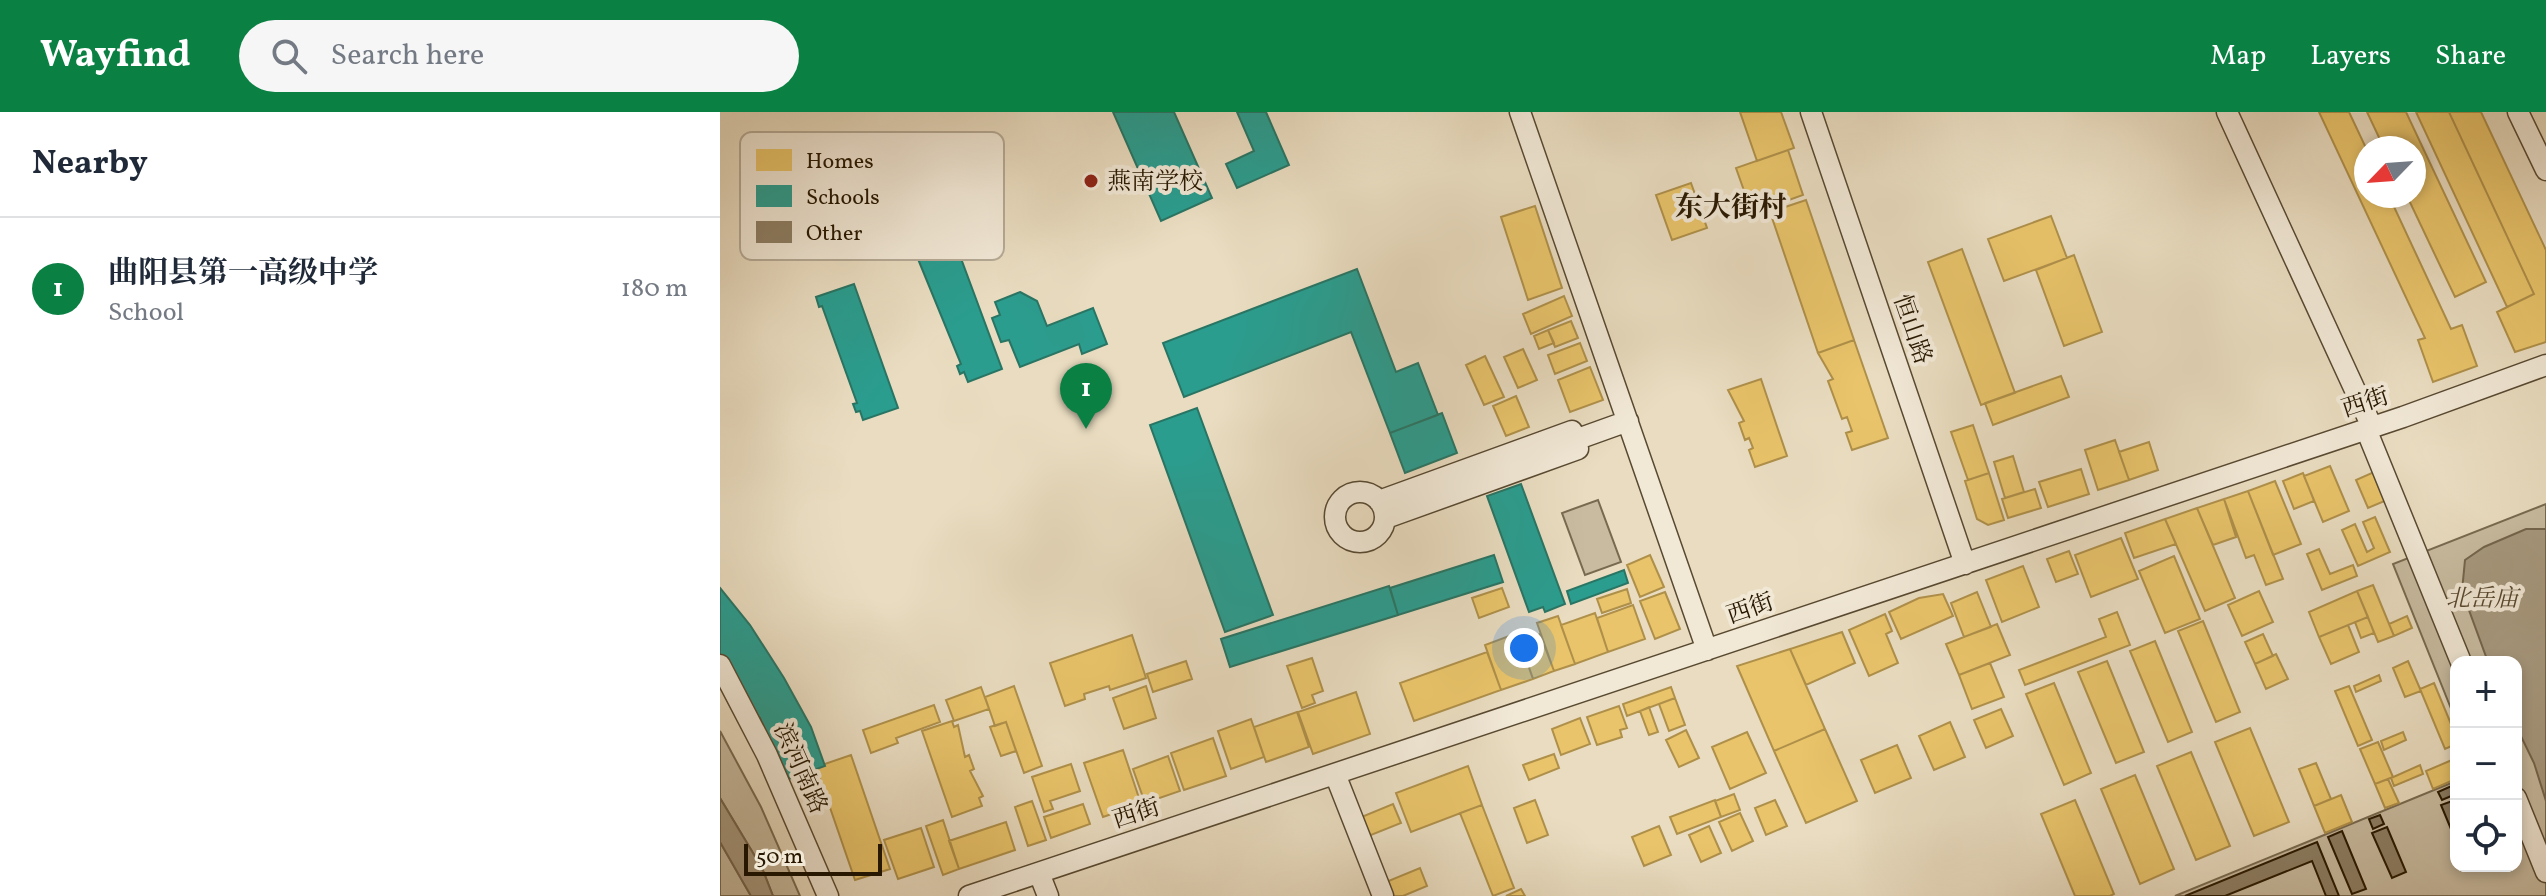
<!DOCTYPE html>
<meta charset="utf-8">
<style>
:root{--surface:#fff;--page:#f6f6f7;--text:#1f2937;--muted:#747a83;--line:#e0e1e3;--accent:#0b8043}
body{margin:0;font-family:Vollkorn,"Noto Serif SC",serif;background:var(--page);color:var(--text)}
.controls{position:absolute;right:24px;bottom:24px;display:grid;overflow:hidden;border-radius:16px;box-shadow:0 4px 12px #0003}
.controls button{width:72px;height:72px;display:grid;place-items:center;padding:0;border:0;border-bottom:2px solid var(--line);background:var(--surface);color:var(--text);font:40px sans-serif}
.compass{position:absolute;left:1634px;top:24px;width:72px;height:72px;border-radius:50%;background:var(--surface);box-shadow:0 4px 12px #0003;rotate:245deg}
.scale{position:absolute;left:24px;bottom:20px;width:138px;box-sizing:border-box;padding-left:8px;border:4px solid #281801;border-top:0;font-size:22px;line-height:28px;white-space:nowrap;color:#281801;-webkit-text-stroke:6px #f1e8d6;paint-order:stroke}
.you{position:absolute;left:804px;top:536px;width:28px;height:28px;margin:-20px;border:6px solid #fff;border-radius:50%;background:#1a73e8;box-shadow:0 0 0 12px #1a73e833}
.badge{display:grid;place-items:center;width:52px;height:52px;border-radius:50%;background:var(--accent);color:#fff;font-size:26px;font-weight:700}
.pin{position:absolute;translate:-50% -66px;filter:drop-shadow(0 2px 4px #0008)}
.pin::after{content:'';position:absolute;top:42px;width:28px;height:24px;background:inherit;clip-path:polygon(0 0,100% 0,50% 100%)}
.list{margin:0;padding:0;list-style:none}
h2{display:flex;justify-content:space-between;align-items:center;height:104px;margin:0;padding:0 32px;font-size:34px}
h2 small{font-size:26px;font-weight:400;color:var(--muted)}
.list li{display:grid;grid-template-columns:52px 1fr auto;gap:24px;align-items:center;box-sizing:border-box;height:144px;padding:0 32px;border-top:2px solid var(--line)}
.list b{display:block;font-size:30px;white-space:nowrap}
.list p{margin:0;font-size:26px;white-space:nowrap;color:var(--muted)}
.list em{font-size:26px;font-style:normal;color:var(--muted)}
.icon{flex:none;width:44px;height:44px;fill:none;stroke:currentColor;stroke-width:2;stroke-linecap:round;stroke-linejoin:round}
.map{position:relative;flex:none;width:1826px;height:784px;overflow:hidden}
header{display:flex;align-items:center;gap:48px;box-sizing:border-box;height:112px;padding:0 40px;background:var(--accent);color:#fff}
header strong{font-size:38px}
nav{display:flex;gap:44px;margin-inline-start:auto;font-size:28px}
.search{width:560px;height:72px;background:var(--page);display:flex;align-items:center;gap:20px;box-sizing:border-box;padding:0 28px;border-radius:44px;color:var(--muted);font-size:30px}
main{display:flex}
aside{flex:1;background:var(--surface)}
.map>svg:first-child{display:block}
.green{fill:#c8bba0;stroke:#786a50;stroke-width:2}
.water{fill:#a7997f;stroke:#74654d;stroke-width:2}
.homes{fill:#e9c46a;stroke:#af904a;stroke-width:2}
.schools{fill:#2a9d8f;stroke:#297564;stroke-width:2}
.building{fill:#8c7e64;stroke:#281801;stroke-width:2}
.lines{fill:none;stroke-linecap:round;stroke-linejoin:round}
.minor-casing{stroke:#584931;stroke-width:23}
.minor{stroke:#f1e8d6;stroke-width:20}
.poi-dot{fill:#8f2418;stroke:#f1e8d6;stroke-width:3}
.labels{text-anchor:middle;stroke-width:8;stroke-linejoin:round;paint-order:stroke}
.poi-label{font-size:24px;fill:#281801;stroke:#f1e8d6;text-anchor:start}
.street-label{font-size:24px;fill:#281801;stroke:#f1e8d6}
.park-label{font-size:24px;font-style:italic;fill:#584931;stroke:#f1e8d6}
.quarter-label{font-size:28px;font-weight:bold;fill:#281801;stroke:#f1e8d6}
.key{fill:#f1e8d6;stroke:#b5aa96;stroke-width:2}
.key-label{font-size:22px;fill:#281801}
</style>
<header>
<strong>Wayfind</strong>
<div class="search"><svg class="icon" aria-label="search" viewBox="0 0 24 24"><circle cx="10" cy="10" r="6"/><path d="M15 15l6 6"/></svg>Search here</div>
<nav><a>Map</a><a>Layers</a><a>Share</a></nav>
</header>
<main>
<aside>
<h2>Nearby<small></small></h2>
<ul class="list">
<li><span class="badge">1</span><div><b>曲阳县第一高级中学</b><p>School</p></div><em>180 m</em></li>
</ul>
</aside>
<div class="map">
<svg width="1826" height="784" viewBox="0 0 1826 784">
<rect width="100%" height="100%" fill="#e9dcc0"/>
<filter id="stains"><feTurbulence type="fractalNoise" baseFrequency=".0025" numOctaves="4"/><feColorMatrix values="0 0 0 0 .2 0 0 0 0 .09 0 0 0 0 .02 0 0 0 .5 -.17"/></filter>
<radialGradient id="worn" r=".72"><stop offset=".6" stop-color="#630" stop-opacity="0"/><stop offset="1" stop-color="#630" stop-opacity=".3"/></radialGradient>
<path class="green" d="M878,388L901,450L865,463L842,401Z
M1826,392V784H1455L1736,669V754H1796V550H1736V609L1673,452Z
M0,619L41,695L80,784H53L42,756L0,686Z
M0,730L31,784H0Z"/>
<path class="water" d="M1806,417H1826V689L1814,651L1796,614V550H1768L1742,479L1745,448L1764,435Z
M0,686L42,756L53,784H31L0,730Z"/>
<path class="homes" d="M1020,0H1061L1074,36L1037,49Z
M1599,0H1629L1646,36V84H1669L1731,217L1742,213L1757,254L1713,270L1698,228L1705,226Z
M1647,0H1686L1766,170L1735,185L1687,84H1694V36H1664Z
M1696,0H1729L1814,182L1787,195Z
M1729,0H1761L1826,138V230L1795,240L1777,200L1814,182Z
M1068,38L1083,83L1032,101L1016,56Z
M971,71L987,116L952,128L936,83Z
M1086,88L1134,228L1098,241L1050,100Z
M815,94L842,176L808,188L781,105Z
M1331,104L1347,146L1284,169L1268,127Z
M1242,137L1295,281L1261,293L1208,150Z
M1354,143L1382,220L1344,234L1316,158Z
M844,184L852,204L811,222L803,202Z
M851,209L858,226L835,235L828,218Z
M828,218L834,231L819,237L814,224Z
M1134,228L1168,326L1132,338L1126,321L1132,319L1127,305L1122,307L1108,269L1113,267L1098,241Z
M860,231L867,249L835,262L828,243Z
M803,237L817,268L798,276L784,245Z
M765,244L784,285L764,293L746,253Z
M870,255L883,288L850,300L838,268Z
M1341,264L1349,285L1273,313L1265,291Z
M1041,267L1067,344L1035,355L1029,338L1033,336L1029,326L1025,328L1019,311L1024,309L1008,278Z
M796,284L809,315L786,324L773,294Z
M1253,313L1269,361L1248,368L1231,320Z
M1395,328L1409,368L1378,378L1365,338Z
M1429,330L1438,358L1409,368L1399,340Z
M1293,344L1304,380L1285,386L1274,350Z
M1610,354L1629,399L1603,410L1584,364Z
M1361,357L1369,382L1328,395L1319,370Z
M1654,360L1667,388L1648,396L1636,368Z
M1269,361L1284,408L1268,413L1257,407L1245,369Z
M1583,361L1594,389L1574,397L1563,369Z
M1555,369L1581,432L1553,443L1528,379Z
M1315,377L1321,396L1288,406L1282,387Z
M1528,379L1563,467L1546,473L1534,443L1526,446L1504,387Z
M1504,387L1516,425L1493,433L1477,396Z
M1477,396L1515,486L1485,499L1445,407Z
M1655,405L1670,440L1638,454L1622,418L1635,412L1647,440L1654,436L1643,410Z
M1445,407L1456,432L1414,446L1405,421Z
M1401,426L1418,467L1371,485L1355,443Z
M1599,437L1610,462L1633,453L1637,464L1602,478L1587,442Z
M1349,439L1358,462L1336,470L1327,447Z
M930,443L944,475L920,485L907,453Z
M1454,444L1480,507L1445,521L1419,459Z
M1303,454L1319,495L1282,510L1266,468Z
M1653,473L1674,524L1658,530L1637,479Z
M782,476L789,495L759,506L752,486Z
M907,477L911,491L882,501L877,487Z
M1539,479L1553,510L1522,524L1508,493Z
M1637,479L1648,505L1599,525L1589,500Z
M945,480L960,517L935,527L920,489Z
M1257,480L1271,515L1244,525L1231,491Z
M1223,482L1233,504L1181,527L1169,500L1199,486Z
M913,493L925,527L888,540L877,506Z
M1397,500L1410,533L1305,573L1299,558L1386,525L1379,507Z
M875,501L888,540L855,552L841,513Z
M1165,502L1172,519L1166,522L1178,551L1149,564L1129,518Z
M838,504L855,552L834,559L817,511Z
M1687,504L1692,516L1674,524L1669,512Z
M1648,505L1654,521L1641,526L1635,510Z
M1483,509L1520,600L1496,610L1458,519Z
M1277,512L1290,543L1239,563L1226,532Z
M1628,513L1639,540L1611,552L1599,525Z
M1122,520L1135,551L1086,573L1070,537Z
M797,521L813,567L781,578L765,533Z
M820,522L834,559L813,567L800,530Z
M1543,522L1553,544L1535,552L1525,530Z
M412,523L426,566L390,578L389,574L364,582L365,587L345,594L330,551Z
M1435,529L1472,620L1448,630L1410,539Z
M1070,537L1105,617L1054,639L1017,554Z
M767,540L781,578L694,609L680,571Z
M1556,542L1568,567L1546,577L1535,552Z
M592,546L603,579L592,583L595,591L582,596L567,554Z
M466,549L472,567L433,580L427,562Z
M1387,549L1424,640L1396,651L1358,560Z
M1688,549L1701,579L1685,585L1673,556Z
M1270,551L1284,585L1252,597L1239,563Z
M1659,563L1661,569L1636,580L1634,574Z
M1334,571L1371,661L1344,673L1306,582Z
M1714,571L1736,624V632L1725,637L1700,577Z
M294,574L322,654L304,661L286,610L275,614L265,585Z
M426,574L436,606L404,617L393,586Z
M1629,574L1652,628L1638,634L1615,579Z
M261,575L269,597L234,609L226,588Z
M951,575L955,586L907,604L903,592Z
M636,580L650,622L593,642L578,600Z
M955,586L965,613L949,619L939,592Z
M214,593L220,610L176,626L178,631L151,641L143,618Z
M899,594L907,616L900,618L902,625L877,633L867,605Z
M929,595L938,620L929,623L920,599Z
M1281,597L1293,624L1266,636L1254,608Z
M577,600L589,635L546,650L534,615Z
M860,606L870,632L841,643L832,617Z
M531,607L544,645L511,657L498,619Z
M232,609L234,615L238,613L245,645L249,643L254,657L250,659L263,684L259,686L262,694L232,705L202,619Z
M286,610L296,639L281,644L270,615Z
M1230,610L1245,645L1214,658L1199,624Z
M1530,616L1569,710L1534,724L1495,630Z
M1105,617L1137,689L1086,711L1054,639Z
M966,618L979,646L959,655L946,628Z
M1027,620L1046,661L1010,677L992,635Z
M1683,620L1686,628L1664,638L1661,629Z
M493,626L506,664L464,678L451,641Z
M1658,630L1673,665L1655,672L1640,637Z
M1177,633L1191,666L1155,681L1141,648Z
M403,638L421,692L383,705L364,651Z
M1471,640L1510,734L1476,748L1437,654Z
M834,642L839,656L809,668L803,653Z
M131,643L170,757L135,768L96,655Z
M448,644L460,679L425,691L413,657Z
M1732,648L1736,667L1713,677L1706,659Z
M1596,651L1611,687L1594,694L1579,657Z
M351,652L360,679L330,689L333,697L324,700L312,665Z
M1700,653L1703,662L1674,674L1671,666Z
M748,654L762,693L691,720L676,681Z
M1415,663L1454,757L1420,772L1381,677Z
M1668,667L1679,691L1665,696L1655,672Z
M1014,682L1020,698L1001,705L995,689Z
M1621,683L1632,710L1605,721L1594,694Z
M815,688L828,723L807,731L794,696Z
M995,688L1001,705L957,722L950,705Z
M1055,688L1067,714L1046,723L1035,696Z
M1355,688L1394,782L1390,784H1355L1321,702Z
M312,689L326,728L308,734L295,695Z
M363,692L370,712L331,726L324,705Z
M673,692L681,711L646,725L639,706Z
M762,693L794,776L773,784L740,701Z
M1020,701L1033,729L1012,739L999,710Z
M223,708L239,757L223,763L206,714Z
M286,710L295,738L239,757L229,729Z
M939,714L951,743L924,754L912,725Z
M989,714L1001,741L981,750L969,723Z
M201,716L214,755L178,767L164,728Z
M700,756L707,774L683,784H672L666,770Z
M801,777L805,784H786Z"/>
<path class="schools" d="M393,0H454L492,86L441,109Z
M517,0H546L569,53L517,76L506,52L534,39Z
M236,133L282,257L248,270L244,260L240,262L237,254L241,252L198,147Z
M637,157L676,260L698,251L718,303L670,321L631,220L464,285L443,231Z
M134,172L178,296L143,308L140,299L136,300L133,292L137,291L102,194L99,195L96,185Z
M300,180L317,189L327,214L373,196L387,232L362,242L359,232L300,255L289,228L281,230L272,206L280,203L275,190Z
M477,296L553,503L505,520L430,313Z
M722,301L737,341L685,361L670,321Z
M801,372L845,492L825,500L823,495L809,500L767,384Z
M774,443L783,470L678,503L670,476Z
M904,458L908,471L851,492L847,479Z
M669,474L678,503L510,555L501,527Z
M0,476L30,513L64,566L91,615L105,654L66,668L40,606L36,607L26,590L28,585L0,546Z"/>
<path class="building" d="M1736,672V682L1722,688L1718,680Z
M1735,688L1736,691V729L1721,693Z
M1660,703L1664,712L1653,717L1649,707Z
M1667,715L1686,760L1672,766L1652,721Z
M1622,719L1646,777L1632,782L1608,725Z
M1597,730L1619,784H1606L1592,749L1505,784H1465Z"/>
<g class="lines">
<defs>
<path id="minor" d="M800,0L987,538
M1091,0L1245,452
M1507,0L1652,315
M1798,0L1826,58
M1646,317L1741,550
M855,328L908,309
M615 405a25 25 0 1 1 50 0a25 25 0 1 1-50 0Z
M659,389L852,319L858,337L666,406
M0,553L47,643L108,784
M615,662L663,784
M1796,686L1826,760
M319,761L328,784
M249,784L1683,305L1826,253"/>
</defs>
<use href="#minor" class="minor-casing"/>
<use href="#minor" class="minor"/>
</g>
<circle class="poi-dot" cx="371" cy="69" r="8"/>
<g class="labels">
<g class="poi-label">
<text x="387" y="77">燕南学校</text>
</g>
<g class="street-label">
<text transform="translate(1193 217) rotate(71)" y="8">恒山路</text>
<text transform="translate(1645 290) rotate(-18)" y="8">西街</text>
<text transform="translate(1030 496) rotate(-19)" y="8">西街</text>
<text transform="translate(81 656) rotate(66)" y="8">滨河南路</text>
<text transform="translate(416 701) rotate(-18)" y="8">西街</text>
</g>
<g class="park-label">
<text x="1762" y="494">北岳庙</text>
</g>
<g class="quarter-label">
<text x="1011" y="104">东大街村</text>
</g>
</g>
<rect x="20" y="20" width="264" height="128" rx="12" class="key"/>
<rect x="36" y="37" width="36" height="22" fill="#e9c46a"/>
<rect x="36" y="73" width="36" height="22" fill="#2a9d8f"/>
<rect x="36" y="109" width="36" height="22" fill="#8c7e64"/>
<g class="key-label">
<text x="86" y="56">Homes</text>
<text x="86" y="92">Schools</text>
<text x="86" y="128">Other</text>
</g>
<rect width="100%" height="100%" filter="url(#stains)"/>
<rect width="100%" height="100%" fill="url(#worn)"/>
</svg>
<div class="controls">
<button>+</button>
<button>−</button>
<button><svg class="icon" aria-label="locate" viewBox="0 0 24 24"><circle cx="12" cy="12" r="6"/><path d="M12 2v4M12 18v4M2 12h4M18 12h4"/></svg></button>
</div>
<svg class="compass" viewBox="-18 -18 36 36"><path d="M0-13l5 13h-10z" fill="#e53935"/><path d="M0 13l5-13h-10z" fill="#747a83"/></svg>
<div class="scale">50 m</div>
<div class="you"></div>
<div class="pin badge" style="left:366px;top:317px">1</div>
</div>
</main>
